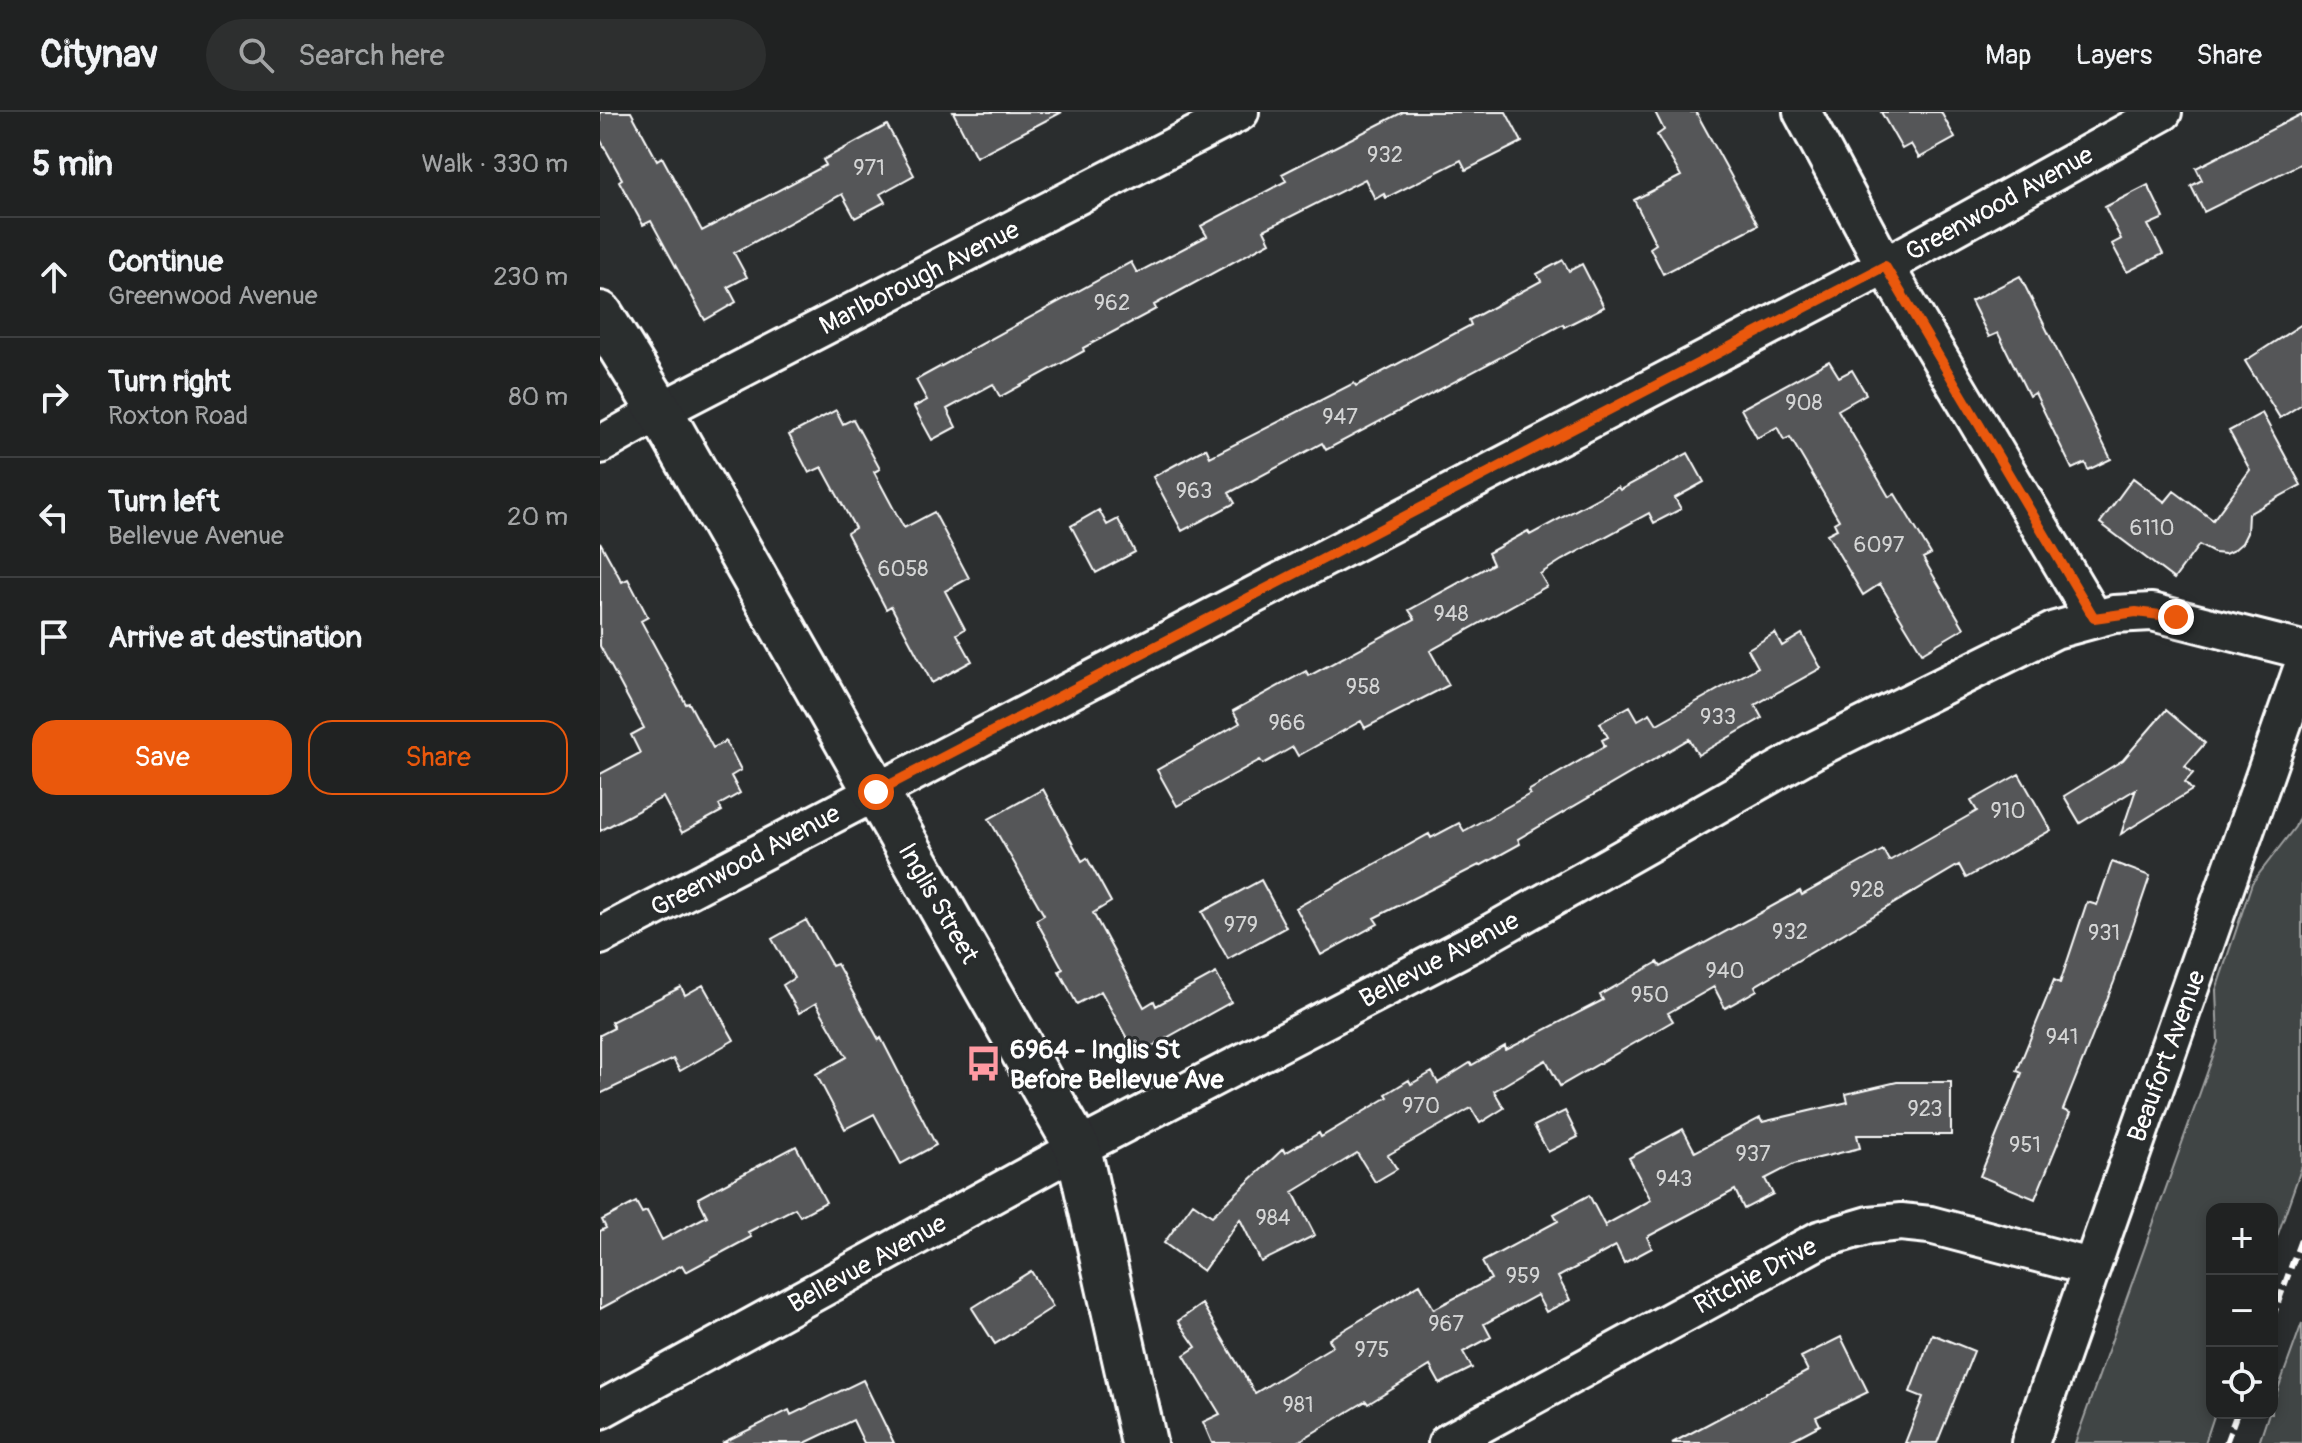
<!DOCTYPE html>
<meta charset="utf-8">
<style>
:root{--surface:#202222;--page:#2d2f2f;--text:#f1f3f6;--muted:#a2a4a5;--line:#3d3f40;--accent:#ea580c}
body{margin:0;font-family:Pangolin,sans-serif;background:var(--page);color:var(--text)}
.controls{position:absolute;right:24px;bottom:24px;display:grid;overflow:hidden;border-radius:16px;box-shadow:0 4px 12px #0003}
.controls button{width:72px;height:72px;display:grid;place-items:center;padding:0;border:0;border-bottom:2px solid var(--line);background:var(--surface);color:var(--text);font:40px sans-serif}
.stop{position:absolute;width:24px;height:24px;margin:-18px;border:6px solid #ea580c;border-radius:50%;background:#fff}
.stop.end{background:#ea580c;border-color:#fff;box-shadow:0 2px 8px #0008}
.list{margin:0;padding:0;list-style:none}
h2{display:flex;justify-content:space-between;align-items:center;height:104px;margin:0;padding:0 32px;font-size:34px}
h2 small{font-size:26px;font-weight:400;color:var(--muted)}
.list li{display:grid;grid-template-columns:52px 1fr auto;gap:24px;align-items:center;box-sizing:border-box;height:120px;padding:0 32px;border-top:2px solid var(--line)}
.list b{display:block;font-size:30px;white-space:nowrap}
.list p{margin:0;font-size:26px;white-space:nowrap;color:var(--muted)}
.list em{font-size:26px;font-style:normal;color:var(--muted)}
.actions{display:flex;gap:16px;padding:24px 32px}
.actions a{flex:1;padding:18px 0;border:2px solid var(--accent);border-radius:24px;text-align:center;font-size:28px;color:var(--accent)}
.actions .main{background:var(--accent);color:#fff}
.icon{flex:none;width:44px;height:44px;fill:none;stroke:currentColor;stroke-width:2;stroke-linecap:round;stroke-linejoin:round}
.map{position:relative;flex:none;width:1702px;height:1331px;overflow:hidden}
header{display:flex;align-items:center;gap:48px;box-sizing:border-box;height:112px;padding:0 40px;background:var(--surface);border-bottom:2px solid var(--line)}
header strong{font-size:38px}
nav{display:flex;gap:44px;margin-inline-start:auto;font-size:28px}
.search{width:560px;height:72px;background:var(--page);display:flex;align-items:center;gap:20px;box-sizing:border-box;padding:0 28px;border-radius:44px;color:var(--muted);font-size:30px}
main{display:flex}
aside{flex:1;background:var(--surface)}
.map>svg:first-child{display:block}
.green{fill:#414445;stroke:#a0a2a2;stroke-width:2}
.building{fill:#555758;stroke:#fff;stroke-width:2}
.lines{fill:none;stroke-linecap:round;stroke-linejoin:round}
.street-casing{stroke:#fff;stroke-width:42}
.secondary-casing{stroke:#fff;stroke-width:50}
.street{stroke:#2a2d2e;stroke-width:36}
.secondary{stroke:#2a2d2e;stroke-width:44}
.rail{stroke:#fff;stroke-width:6;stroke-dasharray:12 6;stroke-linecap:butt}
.route{stroke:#ea580c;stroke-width:10}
.labels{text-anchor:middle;stroke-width:6;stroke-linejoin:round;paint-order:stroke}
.number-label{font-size:22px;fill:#d4d5d5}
.street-label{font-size:26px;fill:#fff;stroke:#2a2d2e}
.poi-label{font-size:26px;font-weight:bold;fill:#fff;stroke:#2a2d2e;text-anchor:start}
</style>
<header>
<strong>Citynav</strong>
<div class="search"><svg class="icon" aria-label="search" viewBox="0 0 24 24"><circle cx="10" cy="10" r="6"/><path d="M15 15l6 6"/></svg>Search here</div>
<nav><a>Map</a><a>Layers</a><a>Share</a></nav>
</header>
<main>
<aside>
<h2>5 min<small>Walk · 330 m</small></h2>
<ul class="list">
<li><svg class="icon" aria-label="ahead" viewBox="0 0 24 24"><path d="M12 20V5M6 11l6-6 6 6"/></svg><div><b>Continue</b><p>Greenwood Avenue</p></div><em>230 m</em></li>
<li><svg class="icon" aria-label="right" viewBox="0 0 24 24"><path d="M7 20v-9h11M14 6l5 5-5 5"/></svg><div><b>Turn right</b><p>Roxton Road</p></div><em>80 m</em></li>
<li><svg class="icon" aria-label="left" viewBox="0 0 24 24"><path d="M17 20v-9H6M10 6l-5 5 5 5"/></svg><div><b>Turn left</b><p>Bellevue Avenue</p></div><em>20 m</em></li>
<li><svg class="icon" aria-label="arrive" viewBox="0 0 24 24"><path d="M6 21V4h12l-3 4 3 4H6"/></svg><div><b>Arrive at destination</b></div></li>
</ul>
<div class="actions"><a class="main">Save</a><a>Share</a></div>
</aside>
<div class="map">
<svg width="1702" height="1331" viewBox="0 0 1702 1331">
<rect width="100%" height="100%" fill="#2a2d2e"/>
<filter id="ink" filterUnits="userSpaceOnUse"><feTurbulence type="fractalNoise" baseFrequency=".0125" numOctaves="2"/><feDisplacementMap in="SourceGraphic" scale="16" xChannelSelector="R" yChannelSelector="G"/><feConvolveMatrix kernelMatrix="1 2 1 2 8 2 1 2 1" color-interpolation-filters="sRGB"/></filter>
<g filter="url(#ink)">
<path class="green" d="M1702,699V1054L1672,1139V1097H1612V1301H1615L1605,1331H1475L1618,930L1616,878L1652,771L1695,715Z
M1702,1211V1331H1659L1669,1301H1672V1294Z"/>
<path class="building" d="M0,0H31L57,48L62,45L102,119L226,53L223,48L287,13L314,63L280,82L285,90L255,106L242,82L134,141L147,165L128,175L136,190L105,208L51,109L43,113L19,69L22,67L0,27Z
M353,0H462L376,45Z
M803,0H906L922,30L866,58L861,48L786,86L784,82L775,87L765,67L664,118L670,130L554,193L556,197L483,236L484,239L400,285L393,272L347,297L356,315L332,328L314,295L327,288L316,268L531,150L537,161L607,124L601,114L686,69L682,62Z
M1055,0H1096L1158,113L1063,162L1050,136L1056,132L1034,88L1081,64L1057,23L1064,18Z
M1281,0H1341L1355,26L1319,46L1311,32L1302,37Z
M1702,2V51L1604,100L1591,74L1602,68L1596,56Z
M1548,73L1564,106L1548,113L1563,142L1527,160L1512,132L1521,127L1505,95Z
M963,148L969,159L982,152L1004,195L964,215L963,212L726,338L722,331L629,381L635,391L582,419L553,365L606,336L610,345L754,271L756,274L871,213L869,208L941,169L937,162Z
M1420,164L1511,347L1488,358L1485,351L1472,357L1435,281L1429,284L1398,221L1389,225L1371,189Z
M1702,212V292L1680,306L1645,249Z
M1229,249L1239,265L1252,258L1266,282L1238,298L1289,385L1295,382L1331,442L1323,446L1364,516L1322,541L1280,472L1263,483L1227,422L1237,417L1234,411L1239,408L1190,325L1184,328L1177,315L1157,326L1141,297Z
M236,298L243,312L253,307L280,357L274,360L304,416L334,400L369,466L345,479L365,517L357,522L372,549L332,571L291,494L286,497L271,468L247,421L255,416L222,355L209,361L189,323Z
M1662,301L1701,373L1648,402L1647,421L1642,431L1634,438L1625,442L1614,441L1599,433L1574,467L1500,411L1533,366L1565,390L1574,379L1613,408L1650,358L1629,319Z
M1088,341L1104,370L1075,386L1081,397L1054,411L1049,401L962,448L940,462L947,474L830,539L849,573L765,616L761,609L698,644L693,635L663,652L660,648L577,694L557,658L640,611L633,599L706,559L709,564L815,507L809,498L893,452L888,441L928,419L930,423L1018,375L1020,378Z
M499,398L507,413L518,407L535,440L496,461L471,414Z
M0,430L22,470L28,467L48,505L41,509L86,592L89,591L113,636L126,629L141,658L131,664L140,681L119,693L122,699L82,721L63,685L0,719V662L40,641L31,623L44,616L0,534Z
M1175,521L1182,534L1202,522L1221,556L1155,593L1162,606L1098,643L1089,627L918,727L920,732L880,754L879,753L774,806L778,812L721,843L696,796L829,722L831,726L859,711L864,719L930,682L928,679L1005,634L1002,628L1008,625L1000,611L1030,594L1038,608L1050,601L1057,612L1158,555L1148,537Z
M1566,598L1605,631L1585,654L1593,661L1585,670L1592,678L1521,722L1536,677L1480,711L1464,684L1523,648Z
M1419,662L1451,718L1366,766L1359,753L1155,874L1157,878L1125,896L1114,875L1068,901L1073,909L960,974L946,948L894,979L904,996L880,1011L871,996L788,1043L797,1057L775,1070L757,1041L693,1080L715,1123L661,1150L640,1107L603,1159L564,1131L593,1091L612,1104L683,1037L685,1041L719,1021L721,1025L788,985L786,982L809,968L811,972L832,960L838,971L870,951L872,953L905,934L906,938L1003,888L1000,883L1058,850L1061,855L1200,779L1202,783L1283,738L1289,749L1377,699L1371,689Z
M443,677L482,749L487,746L511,790L493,801L544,895L554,889L556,894L616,861L631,890L536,943L501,879L477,892L459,859L463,857L436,808L444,803L389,707Z
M1512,750L1550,764L1514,870L1463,998L1470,1001L1435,1087L1380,1064L1422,961L1417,959L1454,868L1460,871L1487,790L1497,793Z
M661,768L686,815L628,847L602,800Z
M206,808L232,854L237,852L279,928L281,926L336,1033L301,1052L274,1002L245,1017L216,962L247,945L216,891L199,901L183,873L194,866L172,827Z
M103,873L134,928L80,959L73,947L0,982V923L14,916L11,910L81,875L85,883Z
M1297,970H1351V1023H1257L1260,1036L1194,1052L1165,1067L1173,1082L1144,1097L1135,1078L1047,1125L1052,1136L1024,1151L1016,1134L958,1165L970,1188L946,1200L937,1183L884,1212L891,1225L863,1240L872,1256L840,1272L830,1254L768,1292L766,1289L696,1331H612L603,1310L620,1302L584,1243L596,1235L578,1209L602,1192L655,1281L733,1234L729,1227L820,1172L834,1197L891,1167L882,1150L958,1109L954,1102L989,1083L1006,1116L1005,1113L1051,1088L1029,1046L1083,1017L1095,1040L1160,1006L1162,1010L1248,990L1246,982Z
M965,999L978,1025L948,1040L934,1014Z
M196,1034L226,1090L200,1104L195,1096L148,1120L151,1125L86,1160L82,1153L0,1197V1119L6,1116L2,1108L36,1090L42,1101L47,1099L62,1128L107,1104L98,1086Z
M431,1159L453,1195L395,1232L372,1196Z
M1332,1222L1374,1239L1337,1331H1305L1323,1285L1310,1280Z
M1241,1225L1268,1280L1216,1305L1220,1313L1186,1331H1072L1208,1259L1201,1245Z
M263,1268L294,1331H264L253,1308L205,1331H122L189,1298L191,1303Z"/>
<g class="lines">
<defs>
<path id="street" d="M1202,0L1285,154L1494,506
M0,333L60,299L640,0
M0,824L1285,154L1563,0
M0,1298L478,1036L878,828L1212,639L1455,518L1514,502L1552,500L1702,538
M847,1331L1219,1128L1270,1113L1301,1110L1330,1113L1490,1155
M1430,1331L1702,557"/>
<path id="secondary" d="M0,202L60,299L478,1036L544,1331"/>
</defs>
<use href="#street" class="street-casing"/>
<use href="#secondary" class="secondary-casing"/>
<use href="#street" class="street"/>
<use href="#secondary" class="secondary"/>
<path class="rail" d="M1672,1207L1702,1125
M1626,1331L1637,1301"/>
</g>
</g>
<g class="lines" filter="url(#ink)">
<path class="route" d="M276,680L1285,154L1494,506L1536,500L1576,505"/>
</g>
<defs>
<symbol id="bus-bare" viewBox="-9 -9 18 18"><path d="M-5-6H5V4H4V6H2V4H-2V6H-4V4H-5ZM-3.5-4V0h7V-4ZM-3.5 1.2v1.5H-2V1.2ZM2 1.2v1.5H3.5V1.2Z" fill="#ff9aa2" stroke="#2a2d2e" stroke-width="2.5" paint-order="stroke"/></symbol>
</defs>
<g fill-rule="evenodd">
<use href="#bus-bare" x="358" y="926" width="51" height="51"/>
</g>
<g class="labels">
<g class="number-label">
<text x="785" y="50">932</text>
<text x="269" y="63">971</text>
<text x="512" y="198">962</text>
<text x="1204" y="298">908</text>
<text x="740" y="312">947</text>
<text x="594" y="386">963</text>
<text x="1552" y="423">6110</text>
<text x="1279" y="440">6097</text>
<text x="303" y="464">6058</text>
<text x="851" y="509">948</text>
<text x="763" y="582">958</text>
<text x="1118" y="612">933</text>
<text x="687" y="618">966</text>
<text x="1408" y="706">910</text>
<text x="1267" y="785">928</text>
<text x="641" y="820">979</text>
<text x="1190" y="827">932</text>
<text x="1504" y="828">931</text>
<text x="1125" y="866">940</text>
<text x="1050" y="890">950</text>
<text x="1462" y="932">941</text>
<text x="821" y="1001">970</text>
<text x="1325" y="1004">923</text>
<text x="1425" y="1040">951</text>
<text x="1153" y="1049">937</text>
<text x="1074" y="1074">943</text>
<text x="673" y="1113">984</text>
<text x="923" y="1171">959</text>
<text x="846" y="1219">967</text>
<text x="772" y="1245">975</text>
<text x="698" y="1300">981</text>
</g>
<g class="street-label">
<text transform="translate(1399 91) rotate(-29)" y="9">Greenwood Avenue</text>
<text transform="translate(319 165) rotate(-27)" y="9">Marlborough Avenue</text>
<text transform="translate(145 748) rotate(-28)" y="9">Greenwood Avenue</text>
<text transform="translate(339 791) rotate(60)" y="9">Inglis Street</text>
<text transform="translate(839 847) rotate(-28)" y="9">Bellevue Avenue</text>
<text transform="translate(1566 944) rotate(-70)" y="9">Beaufort Avenue</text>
<text transform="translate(267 1151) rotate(-29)" y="9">Bellevue Avenue</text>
<text transform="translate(1155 1163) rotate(-28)" y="9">Ritchie Drive</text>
</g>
<g class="poi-label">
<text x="410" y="946">6964 - Inglis St<tspan x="410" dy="30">Before Bellevue Ave</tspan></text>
</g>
</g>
</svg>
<div class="controls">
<button>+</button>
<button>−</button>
<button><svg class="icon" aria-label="locate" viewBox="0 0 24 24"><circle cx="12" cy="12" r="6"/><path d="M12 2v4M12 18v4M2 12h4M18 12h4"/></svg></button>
</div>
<div class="stop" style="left:276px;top:680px"></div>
<div class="stop end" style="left:1576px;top:505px"></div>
</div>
</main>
